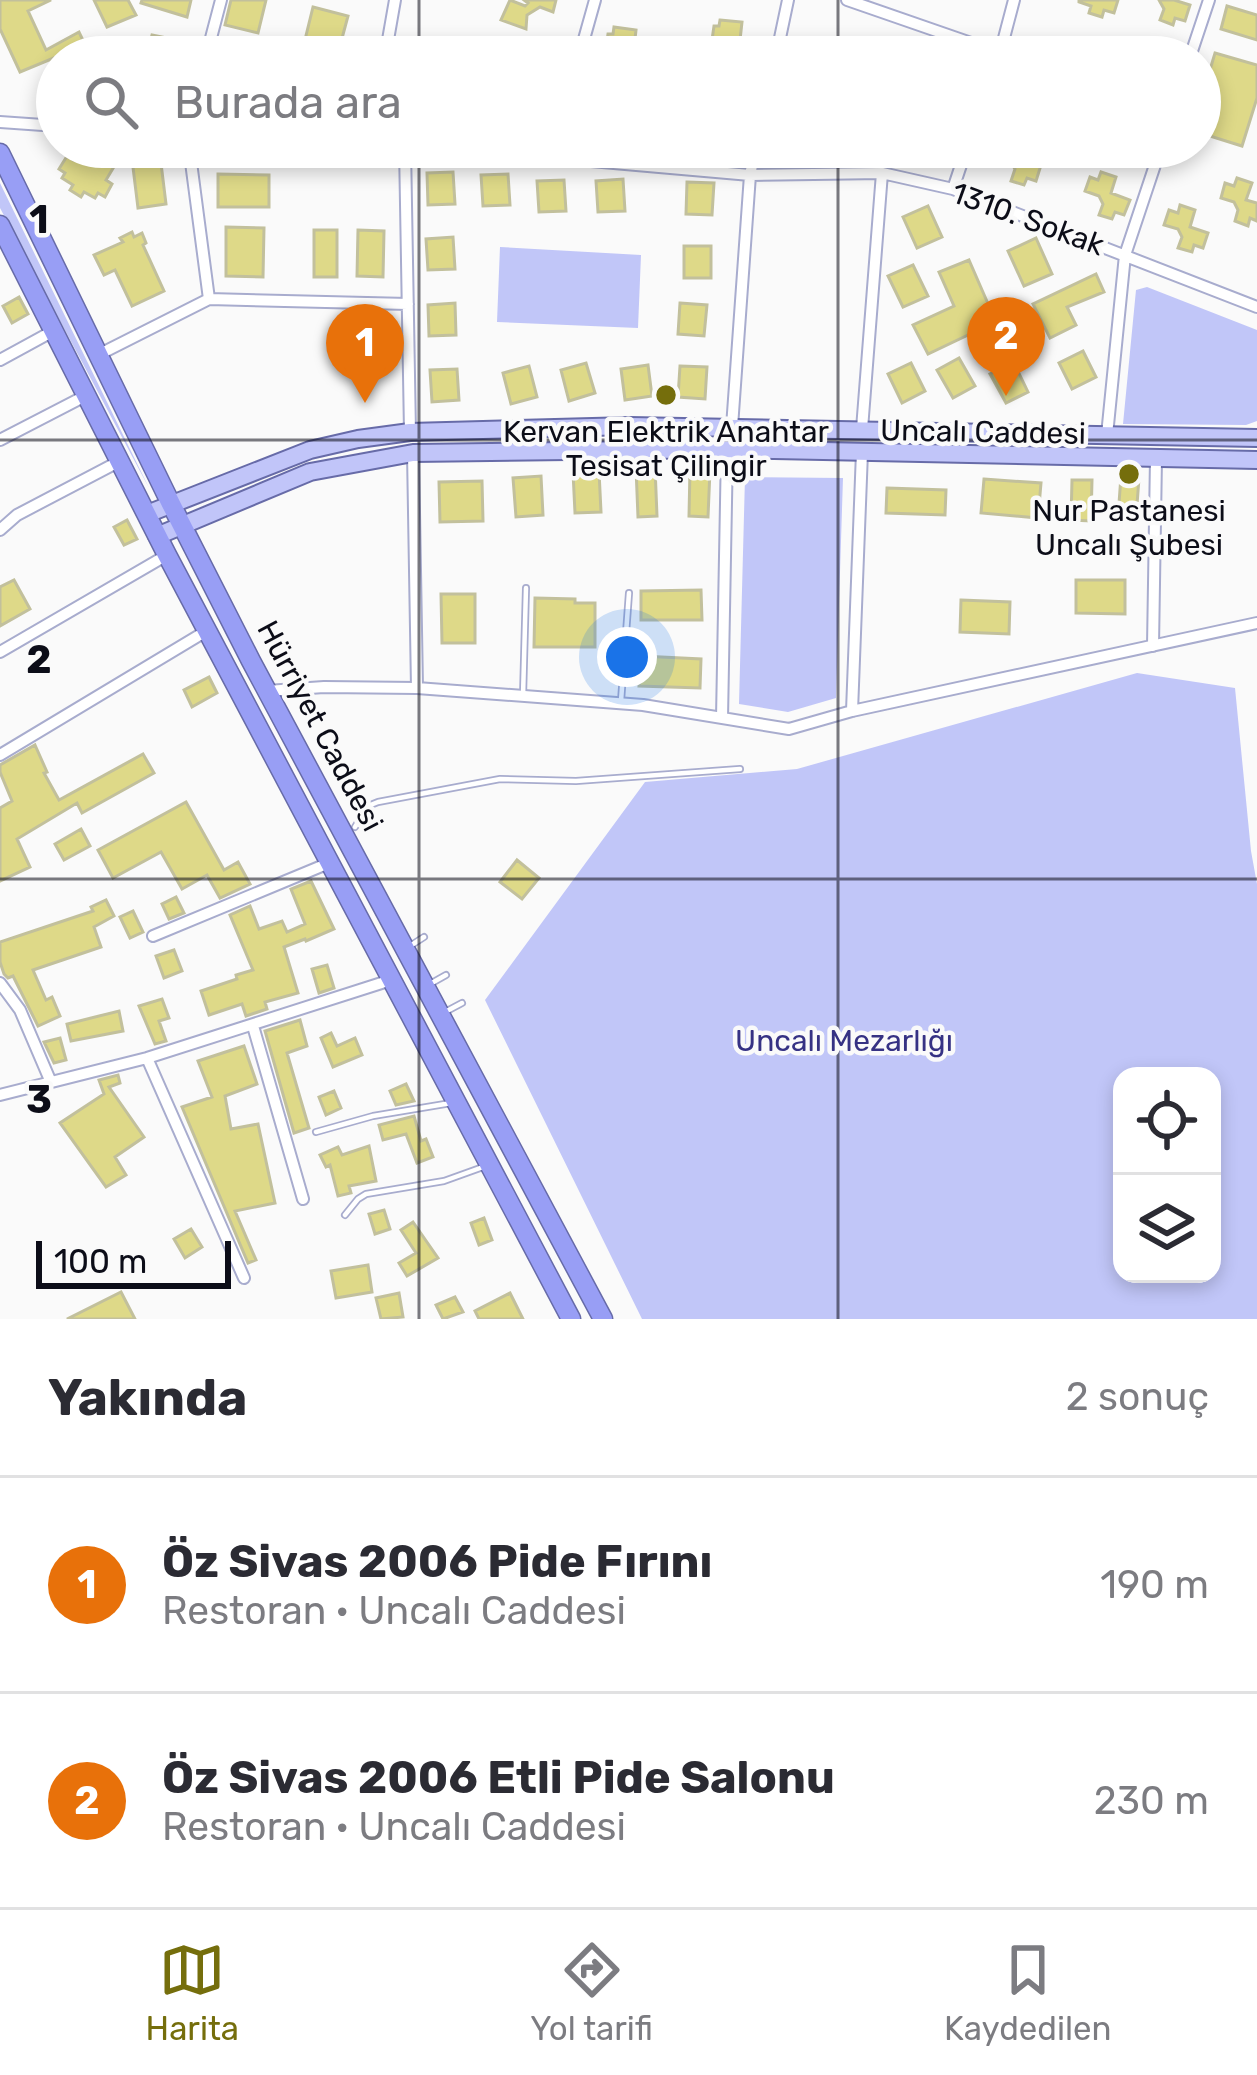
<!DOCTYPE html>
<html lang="tr">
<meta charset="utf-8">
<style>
:root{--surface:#fff;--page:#f2f2f3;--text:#2b2b33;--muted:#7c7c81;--line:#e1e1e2;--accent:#756e0c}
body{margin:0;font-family:Rubik,sans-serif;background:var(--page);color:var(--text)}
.controls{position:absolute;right:36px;bottom:36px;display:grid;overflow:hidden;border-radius:24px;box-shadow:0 6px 18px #0003}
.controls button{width:108px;height:108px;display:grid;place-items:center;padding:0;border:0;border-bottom:3px solid var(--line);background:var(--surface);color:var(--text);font:60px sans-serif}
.scale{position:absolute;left:36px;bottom:30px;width:195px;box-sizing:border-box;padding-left:12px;border:6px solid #0c0d18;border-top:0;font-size:33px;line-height:42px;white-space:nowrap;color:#0c0d18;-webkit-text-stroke:9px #fafafa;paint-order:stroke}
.you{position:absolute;left:627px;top:657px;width:42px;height:42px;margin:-30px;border:9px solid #fff;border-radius:50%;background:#1a73e8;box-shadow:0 0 0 18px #1a73e833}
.badge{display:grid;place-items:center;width:78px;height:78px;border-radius:50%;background:var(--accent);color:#fff;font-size:39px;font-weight:700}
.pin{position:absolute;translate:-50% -99px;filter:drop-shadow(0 3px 6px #0008)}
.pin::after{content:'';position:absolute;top:63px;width:42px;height:36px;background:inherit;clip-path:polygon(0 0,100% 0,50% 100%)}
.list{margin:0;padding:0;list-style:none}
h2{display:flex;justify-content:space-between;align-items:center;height:156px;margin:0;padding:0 48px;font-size:51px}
h2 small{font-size:39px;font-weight:400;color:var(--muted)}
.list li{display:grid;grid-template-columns:78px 1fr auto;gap:36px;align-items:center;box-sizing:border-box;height:216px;padding:0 48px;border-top:3px solid var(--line)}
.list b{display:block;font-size:45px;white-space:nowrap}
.list p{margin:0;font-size:39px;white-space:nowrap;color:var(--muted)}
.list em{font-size:39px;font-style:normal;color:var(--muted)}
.icon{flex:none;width:66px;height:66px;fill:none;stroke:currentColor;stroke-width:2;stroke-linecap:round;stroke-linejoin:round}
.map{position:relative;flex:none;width:1257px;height:1319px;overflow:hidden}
.search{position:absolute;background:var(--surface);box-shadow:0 6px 18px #0003;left:36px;right:36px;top:36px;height:132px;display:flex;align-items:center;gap:30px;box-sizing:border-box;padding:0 42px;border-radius:66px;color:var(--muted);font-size:45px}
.sheet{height:588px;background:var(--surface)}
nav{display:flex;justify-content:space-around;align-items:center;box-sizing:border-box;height:168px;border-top:3px solid var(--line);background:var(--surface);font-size:33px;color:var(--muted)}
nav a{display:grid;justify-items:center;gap:6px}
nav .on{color:var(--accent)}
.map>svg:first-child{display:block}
.green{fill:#c1c6f8;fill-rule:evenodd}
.building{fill:#ded988;stroke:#c2c09c;stroke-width:3}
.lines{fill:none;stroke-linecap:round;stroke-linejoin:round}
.lane-casing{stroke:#a8acce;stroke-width:8}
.street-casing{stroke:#a8acce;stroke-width:14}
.primary-casing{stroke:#676ba8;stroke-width:20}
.highway-casing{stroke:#676ba8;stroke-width:21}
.lane{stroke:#fff;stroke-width:4.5}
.street{stroke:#fff;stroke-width:10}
.primary{stroke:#c1c5f9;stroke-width:16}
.highway{stroke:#989ef5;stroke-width:18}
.grid{fill:none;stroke:#0c0d18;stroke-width:3;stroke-opacity:0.55}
.poi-dot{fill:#756e0c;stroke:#fafafa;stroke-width:4.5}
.labels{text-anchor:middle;stroke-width:9;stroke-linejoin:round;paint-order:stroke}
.street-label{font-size:30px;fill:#0c0d18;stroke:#fafafa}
.poi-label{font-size:30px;fill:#0c0d18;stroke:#fafafa}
.park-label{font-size:30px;fill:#363284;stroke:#fafafa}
.grid-label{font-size:39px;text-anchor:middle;font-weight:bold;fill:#0c0d18;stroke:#fafafa;stroke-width:9;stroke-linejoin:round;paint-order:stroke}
</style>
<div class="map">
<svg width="1257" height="1319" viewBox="0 0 1257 1319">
<rect width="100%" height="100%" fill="#fafafa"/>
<path class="green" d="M0,183L149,488L0,208Z
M500,247L641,255L638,328L497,322Z
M1147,287L1257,330V421L1246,425L1123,424L1136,290Z
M745,477L843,478L836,698L788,712L739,704Z
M1137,673L1235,688L1251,851L1257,884V1319H642L485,1000L645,782L797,769ZM1122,1076H1212V1274H1122Z"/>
<path class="building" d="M0,0H51L28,11L46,50L79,32L91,57H56L20,72L0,29Z
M94,0H128L136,15L107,27Z
M142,0H191L187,17L141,3Z
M231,0H266L258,33L225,25Z
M510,0L525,6L528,3L524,0H556L553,12L540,7L527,15L526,29L501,20Z
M1079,0H1118L1114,13L1104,10L1102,17L1089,13L1091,6L1079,2Z
M1159,0H1174L1190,5L1185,21L1175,18L1173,25L1160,20L1164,9Z
M1227,6L1257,15V40L1221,29Z
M313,7L348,16L337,57L303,48Z
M720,20L742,22L739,49L742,46L768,49L766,57H732L738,50L711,47L714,26H719Z
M614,27L636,30L633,57L624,51L619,57L605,55L608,34H613Z
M152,35L181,41L177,57H146Z
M1215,53L1257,65V98L1242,146L1200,133V103Z
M81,147L93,152L96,147L107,154L104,158L115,165L106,180L112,184L105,197L98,193L95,198L84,192L81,197L70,190L73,185L62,178L65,173L59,169L67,156L73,160Z
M159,147L166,204L138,208L131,151Z
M1000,147H1026L1022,159L1041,165L1036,181L1027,178L1024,185L1011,181L1015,169L1010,162L997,157Z
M453,172L455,204L428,205L427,173Z
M1101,172L1116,177L1111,193L1130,200L1124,215L1115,212L1112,219L1099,215L1103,204L1099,196L1085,191L1090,177L1098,180Z
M218,174L269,175V207H218Z
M508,174L510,205L483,206L481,175Z
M1237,178L1252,183L1246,200L1257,203V221L1250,218L1248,226L1235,221L1238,210L1234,202L1221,198L1225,183L1234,186Z
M623,179L625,211L598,212L596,181Z
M564,180L566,211L539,212L537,181Z
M687,182L714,183L712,215L686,214Z
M1180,205L1195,210L1190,227L1208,233L1203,248L1194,245L1192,252L1178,248L1182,237L1178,229L1164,225L1169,210L1178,213Z
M928,206L942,237L917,248L903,217Z
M226,227L264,228L263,277L226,276Z
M314,230H337V277H314Z
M358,230L384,231L383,277L357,276Z
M132,232L134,237L142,233L146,243L143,245L164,291L132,306L115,270L104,275L94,255L123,242L120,238Z
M453,237L455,269L428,270L426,239Z
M1036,238L1052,274L1024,286L1008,251Z
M684,246H711V278H684Z
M969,260L989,306L991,305L1007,335L995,342L987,326L928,354L913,325L954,306L939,272Z
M913,265L928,296L903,307L888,276Z
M1096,274L1104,292L1067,307L1076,325L1050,338L1033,304Z
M19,297L28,314L12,323L3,306Z
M455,303L456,335L429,336L428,305Z
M680,303L707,305L704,336L678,334Z
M1083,351L1096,377L1072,389L1059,363Z
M959,358L975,386L953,398L937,370Z
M586,363L595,393L569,401L561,370Z
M911,363L925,391L902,403L888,374Z
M1014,363L1028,392L1006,403L990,374Z
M648,365L652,396L625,400L621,369Z
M529,366L537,397L511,404L503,373Z
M680,366L707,367L705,399L678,397Z
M457,369L459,400L432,402L430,370Z
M655,467L657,516L638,517L636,468Z
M690,469L710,470L708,517L689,516Z
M599,471L601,512L575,513L573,472Z
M541,476L543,515L516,517L513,478Z
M1121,476L1139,478L1136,518L1118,517Z
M984,479L1041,483L1038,518L981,513Z
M1072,480H1092L1091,521L1071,520Z
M482,481L483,521L440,522L439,482Z
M887,488L946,490L945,515L886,513Z
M127,520L137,539L124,545L114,527Z
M14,580L30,609L0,626V587Z
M1076,580H1125V614L1076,613Z
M701,590L702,620H641V591Z
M441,594H475V643H442Z
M535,598L575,599V603H595V647H534Z
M961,600L1010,602L1009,634L960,632Z
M641,656L701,659L700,688L639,686Z
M209,677L217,693L192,707L184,690Z
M35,745L47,772L44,773L59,800L143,754L154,773L82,813L77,803L17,839L30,867L0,881V808L12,801L0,772V765Z
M186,802L224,870L238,862L250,884L220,898L207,875L182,889L161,852L113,878L98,850Z
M81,829L90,846L64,860L55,844Z
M517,860L539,878L522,899L500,882Z
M311,881L334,929L306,941L305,939L284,947L298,993L265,1002L267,1009L246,1016L242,1004L209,1015L201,991L237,979L236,975L253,970L230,915L250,906L259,929L282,921L287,932L305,924L291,889Z
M176,897L184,913L169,919L162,904Z
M106,900L114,916L94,927L101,947L33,970L46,1000L52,997L60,1016L38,1026L13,976L8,978L4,974L0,962V942L93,911L91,907Z
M133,911L143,932L130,938L120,917Z
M174,950L182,971L164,978L156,956Z
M327,965L334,988L319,993L312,969Z
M162,999L169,1018L159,1021L166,1041L155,1044L139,1006Z
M119,1011L123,1031L71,1041L67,1024Z
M300,1020L307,1046L287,1053L309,1128L294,1133L265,1031Z
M331,1033L337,1046L355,1038L362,1055L333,1067L321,1038Z
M60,1038L66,1060L54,1063L44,1042Z
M244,1046L257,1084L225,1096L231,1129L258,1124L275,1203L235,1211L256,1260L248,1263L182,1107L212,1097L198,1061Z
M118,1075L120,1083L109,1087L144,1137L115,1157L126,1175L106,1187L60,1123L104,1094L99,1080Z
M406,1084L414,1101L396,1105L390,1091Z
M334,1091L341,1108L326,1115L319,1097Z
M414,1116L421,1141L426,1139L433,1157L417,1163L406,1134L383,1140L379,1125Z
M369,1146L376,1181L349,1186L351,1193L338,1196L330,1165L326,1167L320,1155L338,1147L342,1155Z
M384,1210L390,1229L375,1234L369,1214Z
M484,1218L492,1240L479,1245L471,1223Z
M413,1222L438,1258L407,1276L399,1263L416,1253L401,1230Z
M191,1229L202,1247L185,1258L174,1239Z
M368,1265L372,1292L336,1298L331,1271Z
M121,1292L135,1319H67Z
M399,1293L403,1317L381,1319L376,1298Z
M510,1293L523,1319H479L475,1311Z
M455,1297L463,1312L443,1319L436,1305Z"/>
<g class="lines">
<defs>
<path id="lane" d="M523,696L526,588
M621,701L629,593
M355,827L368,806L378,802L500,779L576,781L740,769
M410,946L424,937
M430,984L446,975
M445,1012L462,1003
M316,1132L373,1116L451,1103
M345,1215L358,1199L366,1194L444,1181L483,1167"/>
<path id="street" d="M847,0L1000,53
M206,57L221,0
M385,57L395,0
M579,57L595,0
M776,57L788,0
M999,57L1014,0
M1190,57L1209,0
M0,122L57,126
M189,147L209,299
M405,147L410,432
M431,147L750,175L882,173L953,189L1257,307
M953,189L967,147
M98,355L209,299L408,304
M0,360L55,330
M732,427L750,175L756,147
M862,429L882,173
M1107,435L1125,255L1161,147
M0,440L87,395
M413,453L417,688
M0,530L17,515L120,461
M1153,646L1156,458
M0,652L167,555
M267,691L324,687L417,688L643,705L789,729L852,711L1257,623
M852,711L862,452
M722,718L727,449
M0,755L208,630
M153,936L329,863
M0,983L20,1010L50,1080
M253,1026L303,1199
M147,1058L244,1278
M0,1095L147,1058L391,980"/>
<path id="primary" d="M147,514L310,450L358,439L410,432L630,426L1257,438
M157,536L310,472L413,453L727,449L1257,460"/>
<path id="highway" d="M0,153L171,504L251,661L603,1319
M0,225L167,555L571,1319"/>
</defs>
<use href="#lane" class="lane-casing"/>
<use href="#street" class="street-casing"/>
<use href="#primary" class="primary-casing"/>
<use href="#highway" class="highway-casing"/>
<use href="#lane" class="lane"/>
<use href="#street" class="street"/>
<use href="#primary" class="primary"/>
<use href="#highway" class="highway"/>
</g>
<path class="grid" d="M419,0V57M838,0V57M419,147V1319M838,147V1319M0,440H1257M0,879H1257"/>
<g class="poi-dot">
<circle cx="666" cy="395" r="12"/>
<circle cx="1129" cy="474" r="12"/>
</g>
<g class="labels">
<g class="street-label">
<text transform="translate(1028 219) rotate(20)" y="10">1310. Sokak</text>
<text transform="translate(983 432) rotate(1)" y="10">Uncalı Caddesi</text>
<text transform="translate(320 726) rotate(62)" y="10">Hürriyet Caddesi</text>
</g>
<g class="poi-label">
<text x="666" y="442">Kervan Elektrik Anahtar<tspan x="666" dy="34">Tesisat Çilingir</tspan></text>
<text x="1129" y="521">Nur Pastanesi<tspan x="1129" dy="34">Uncalı Şubesi</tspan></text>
</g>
<g class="park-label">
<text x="844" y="1051">Uncalı Mezarlığı</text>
</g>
</g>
<g class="grid-label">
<text x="39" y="233">1</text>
<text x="39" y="673">2</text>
<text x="39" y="1113">3</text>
</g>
</svg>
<div class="controls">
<button><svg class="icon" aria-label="locate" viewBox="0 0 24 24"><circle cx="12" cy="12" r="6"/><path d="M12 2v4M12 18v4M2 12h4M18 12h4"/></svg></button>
<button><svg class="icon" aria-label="layers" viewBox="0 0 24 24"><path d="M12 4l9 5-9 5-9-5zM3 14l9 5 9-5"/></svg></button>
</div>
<div class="scale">100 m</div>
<div class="you"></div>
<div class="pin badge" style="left:365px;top:403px;background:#e8710a">1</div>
<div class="pin badge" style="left:1006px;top:396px;background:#e8710a">2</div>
<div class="search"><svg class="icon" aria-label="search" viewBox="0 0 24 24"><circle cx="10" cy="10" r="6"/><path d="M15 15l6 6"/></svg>Burada ara</div>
</div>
<section class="sheet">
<h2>Yakında<small>2 sonuç</small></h2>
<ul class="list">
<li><span class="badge" style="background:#e8710a">1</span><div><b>Öz Sivas 2006 Pide Fırını</b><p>Restoran · Uncalı Caddesi</p></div><em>190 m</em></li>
<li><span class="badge" style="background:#e8710a">2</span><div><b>Öz Sivas 2006 Etli Pide Salonu</b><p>Restoran · Uncalı Caddesi</p></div><em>230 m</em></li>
</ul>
</section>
<nav>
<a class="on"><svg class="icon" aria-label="map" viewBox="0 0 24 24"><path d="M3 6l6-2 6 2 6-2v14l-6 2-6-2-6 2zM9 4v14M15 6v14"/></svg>Harita</a>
<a><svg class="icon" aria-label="directions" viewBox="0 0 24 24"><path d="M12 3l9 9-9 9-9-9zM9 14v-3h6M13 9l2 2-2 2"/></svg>Yol tarifi</a>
<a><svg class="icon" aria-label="saved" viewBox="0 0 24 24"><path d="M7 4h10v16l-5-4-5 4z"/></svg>Kaydedilen</a>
</nav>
